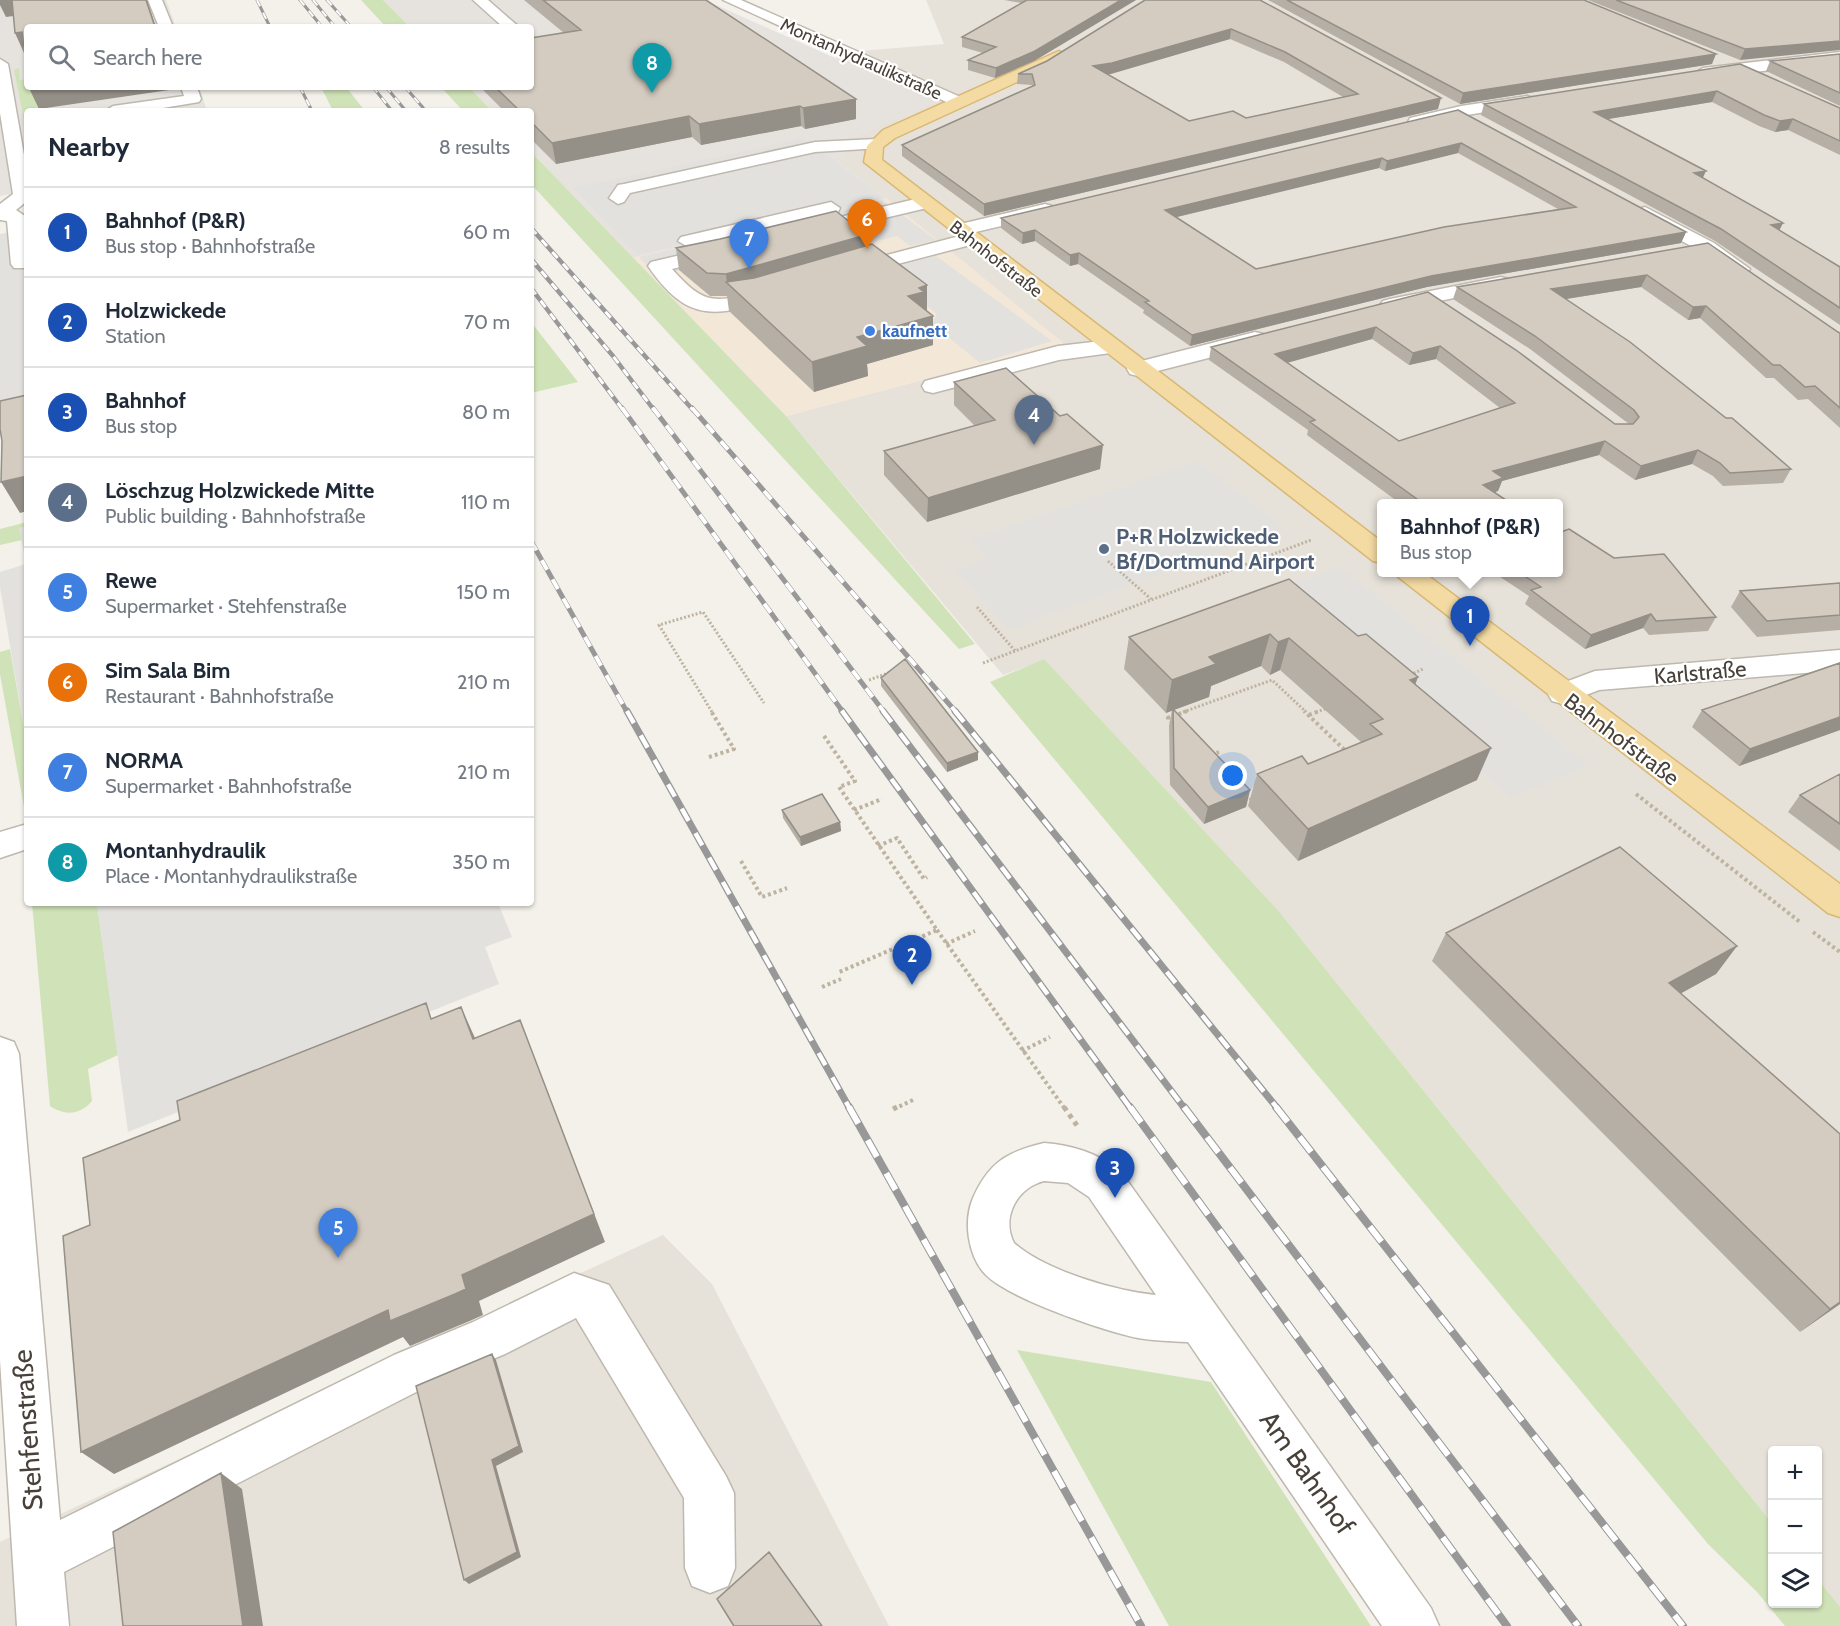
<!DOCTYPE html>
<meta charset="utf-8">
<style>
:root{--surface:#fff;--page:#f6f6f7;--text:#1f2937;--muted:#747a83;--line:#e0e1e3;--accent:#2563eb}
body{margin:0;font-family:Cabin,sans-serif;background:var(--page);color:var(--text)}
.controls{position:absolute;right:18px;bottom:18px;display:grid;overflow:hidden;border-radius:6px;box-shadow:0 2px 4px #0004}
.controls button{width:54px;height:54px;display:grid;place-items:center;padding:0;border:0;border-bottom:2px solid var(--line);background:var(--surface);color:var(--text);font:30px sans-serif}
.you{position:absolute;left:1233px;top:776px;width:21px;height:21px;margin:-15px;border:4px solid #fff;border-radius:50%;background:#1a73e8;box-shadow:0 0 0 9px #1a73e833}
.badge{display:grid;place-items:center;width:39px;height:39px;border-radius:50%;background:var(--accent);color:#fff;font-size:20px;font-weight:700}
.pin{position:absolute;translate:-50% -50px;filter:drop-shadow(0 2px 3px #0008)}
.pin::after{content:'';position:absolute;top:32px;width:21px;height:18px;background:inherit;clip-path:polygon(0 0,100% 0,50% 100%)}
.popup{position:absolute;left:1377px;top:499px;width:186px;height:78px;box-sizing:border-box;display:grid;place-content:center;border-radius:6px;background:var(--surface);filter:drop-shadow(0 2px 4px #0005);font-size:20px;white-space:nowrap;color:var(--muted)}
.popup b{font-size:22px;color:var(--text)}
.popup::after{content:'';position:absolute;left:50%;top:100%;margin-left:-12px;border:12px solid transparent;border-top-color:var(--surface)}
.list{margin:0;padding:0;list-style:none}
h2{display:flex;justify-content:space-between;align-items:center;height:78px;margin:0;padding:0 24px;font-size:26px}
h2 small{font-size:20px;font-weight:400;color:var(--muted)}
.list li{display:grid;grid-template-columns:39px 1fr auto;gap:18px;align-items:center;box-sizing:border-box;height:90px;padding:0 24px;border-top:2px solid var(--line)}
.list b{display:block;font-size:22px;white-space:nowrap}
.list p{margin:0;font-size:20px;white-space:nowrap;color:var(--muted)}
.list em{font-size:20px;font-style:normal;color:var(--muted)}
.icon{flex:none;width:33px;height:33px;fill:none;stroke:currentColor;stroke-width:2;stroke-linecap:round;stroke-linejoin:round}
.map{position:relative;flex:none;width:1840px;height:1626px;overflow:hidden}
.search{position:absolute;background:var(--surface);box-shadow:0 2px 4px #0004;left:24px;top:24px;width:510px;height:66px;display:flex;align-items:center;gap:15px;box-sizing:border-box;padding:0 21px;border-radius:6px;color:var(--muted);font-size:22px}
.panel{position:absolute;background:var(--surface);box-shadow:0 2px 4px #0004;left:24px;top:108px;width:510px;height:798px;border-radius:6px}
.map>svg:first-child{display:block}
.residential{fill:#e7e2d9;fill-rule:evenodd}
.commercial{fill:#f3e7d8}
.industrial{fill:#e6e3df}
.green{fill:#d0e3b8}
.parking{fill:#e3e1de}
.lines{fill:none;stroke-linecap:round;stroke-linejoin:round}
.minor-casing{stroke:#beb8ae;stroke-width:3}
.major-casing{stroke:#d8b874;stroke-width:3}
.path-far2{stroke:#beb3a1;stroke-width:3;stroke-dasharray:2 2;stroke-linecap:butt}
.path-far1{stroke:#beb3a1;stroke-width:4;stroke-dasharray:3 3;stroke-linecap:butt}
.path{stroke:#beb3a1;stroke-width:5;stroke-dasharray:4.5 4.5;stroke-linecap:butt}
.minor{fill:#fff;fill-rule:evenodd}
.major{fill:#f4dba3;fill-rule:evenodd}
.rail-far4-casing{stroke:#989898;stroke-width:3}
.rail-far3-casing{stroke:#989898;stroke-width:4.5}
.rail-far2-casing{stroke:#989898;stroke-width:5}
.rail-far1-casing{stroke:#989898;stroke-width:7}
.rail-casing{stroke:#989898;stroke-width:8}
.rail-far4{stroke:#fff;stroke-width:2;stroke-dasharray:7;stroke-linecap:butt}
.rail-far3{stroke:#fff;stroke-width:3;stroke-dasharray:8;stroke-linecap:butt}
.rail-far2{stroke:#fff;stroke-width:4;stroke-dasharray:11;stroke-linecap:butt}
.rail-far1{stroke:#fff;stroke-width:4.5;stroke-dasharray:14;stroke-linecap:butt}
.rail{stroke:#fff;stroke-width:6;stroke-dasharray:19;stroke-linecap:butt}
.wall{fill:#b6afa6;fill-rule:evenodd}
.shaded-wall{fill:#948f87}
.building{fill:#d4ccc1;stroke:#948f87;stroke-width:1.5;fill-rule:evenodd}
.shop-dot{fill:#3f7fe0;stroke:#fff;stroke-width:2}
.service-dot{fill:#5c6f8a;stroke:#fff;stroke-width:2}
.labels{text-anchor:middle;stroke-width:4.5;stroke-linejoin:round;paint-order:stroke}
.far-street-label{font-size:18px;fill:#474139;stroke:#fff}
.far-shop-label{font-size:18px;font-weight:bold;fill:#366cbe;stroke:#fff;text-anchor:start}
.service-label{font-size:22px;font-weight:bold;fill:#4e5e75;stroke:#fff;text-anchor:start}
.street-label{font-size:22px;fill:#474139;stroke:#fff}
.near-street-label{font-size:27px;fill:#474139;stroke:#fff}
</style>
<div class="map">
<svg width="1840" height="1626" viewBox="0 0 1840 1626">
<rect width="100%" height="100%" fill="#f3f1ea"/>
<path class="residential" d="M926,0H1840V1607L1818,1579V1450H1772V1523L1277,909L1044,660L1003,675L786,416L1063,343L839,162L858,134L934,103L835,58L860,51L944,44ZM1382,504H1558V572H1382Z
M663,1235L712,1284L889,1626H0V1542Z"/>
<path class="commercial" d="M886,198L1063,343L786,416L632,258Z"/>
<path class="industrial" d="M0,0H166L176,27H27V87H199L207,111H27V191L0,196Z
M383,0H705L935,103L858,134L840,162L886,198L882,200L632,258L531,152V111H492L469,87H531V27H410Z"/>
<path class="green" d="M361,0H383L410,27H386Z
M19,68L20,80L27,79V87H36L40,111H27V135L14,70Z
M321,87H346L365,111H333Z
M441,87H469L492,111H463Z
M531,152L786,416L975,644L959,649L531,184Z
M531,322L578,382L531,393Z
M27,522V526L20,528L22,540L0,545V529Z
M10,649L27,745V807H24L0,674V652Z
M1044,659L1277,909L1772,1523V1604H1818V1579L1840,1607V1626H1785L1757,1592L1708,1544L990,682Z
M32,903H97L118,1055L88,1069L92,1101C80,1115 65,1116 50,1106Z
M1017,1350L1211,1382L1371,1626H1169Z"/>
<path class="parking" d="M803,138L884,198L637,255L573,188Z
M882,200L936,240L910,246L897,236L854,247L837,233L657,276L639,257Z
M27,229V428L0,422V234Z
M936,256L1052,341L980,363L932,324L937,314L903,287L742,306Z
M1198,461L1285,528L1009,630L954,570L987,559L970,539Z
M27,526V745L0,587V572L26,564L19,528Z
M1339,566L1589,765L1511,798L1272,591Z
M97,903H498L512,937L485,947L499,984L128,1132Z"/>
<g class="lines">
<defs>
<path id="minor" d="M148,0H162L173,27H159Z
M473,0H488L519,27H503Z
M723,0H741L965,99L967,102L965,105H953Z
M1840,52V62L1703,78L1695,73L1703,68Z
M0,59L8,64L27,172V201L16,210L25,216L27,268H14L11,264L7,221L0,220V204L13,194L0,113Z
M181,87H197L201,99L199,102L145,111H105L113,106L184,96Z
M1527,96L1533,98L1535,101L1533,104L1461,116L1416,127L1408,122L1410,118L1461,106Z
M876,139L882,140L885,144L882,148L815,152L630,193L624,202L618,204L609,198L618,185L624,184L815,142Z
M924,197L931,199L933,203L931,207L805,237L795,231L798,227Z
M831,202L840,208L838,212L688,247L678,241L681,237Z
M1045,204L1052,206L1054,210L1052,214L959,236L949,230L952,226Z
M1645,207L1714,243L1750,269L1747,273H1733L1700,251L1638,217L1636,213L1638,209Z
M971,233L978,235L981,239L978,243L848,277L841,275L838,271L841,267Z
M723,245L733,251L730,255L672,269C701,301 711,305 753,292C763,289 771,286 780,289L783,293L780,297C718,316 689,326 648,266L651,262Z
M1501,277L1508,279L1511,283L1508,287L1390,311L1383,309L1380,305L1383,301L1390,299Z
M1255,332L1263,334L1266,339L1263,344L1138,376L1130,374L1127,369L1130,364Z
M1110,340L1118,342L1121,347L1118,352L1059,360L933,393L925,391L922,386L925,381L1058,346Z
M1840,650V670L1599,690L1563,704L1552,701L1548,694L1552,687L1595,671Z
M27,824V849L0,858V832Z
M0,1037L14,1042L19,1054L60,1520L394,1355L473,1322L574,1273L609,1285L726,1476L734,1493L735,1568L728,1586L710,1593L692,1586L685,1568L684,1498L576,1318L505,1354L426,1387L64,1572L69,1626H17L0,1360Z
M1044,1143C1073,1145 1095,1153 1119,1169L1431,1608L1439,1626H1382L1188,1342C1171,1341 1154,1341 1138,1338C1104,1331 1010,1299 986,1275C968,1257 963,1221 973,1198C989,1162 1007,1152 1044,1143ZM1044,1181L1068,1183L1089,1197L1156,1295C1115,1291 1046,1271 1014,1243C1001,1217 1017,1188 1044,1181Z"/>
<path id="major" d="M1059,51L1066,55L1045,69L895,138L883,147L882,160L1382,542V563L1373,561L864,162L867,146L883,130Z
M1392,572H1423L1840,884V917L1828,913Z"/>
</defs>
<use href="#minor" class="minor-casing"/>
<use href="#major" class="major-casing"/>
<path class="path-far2" d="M1393,504L1402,500
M1108,561L1151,599
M977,607L1016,652
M983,663L1311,540
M1410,675L1423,669
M869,680L891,672
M712,712L659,625L703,612L764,703
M1183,712L1272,680L1306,712
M1316,712L1328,708"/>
<path class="path-far1" d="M1187,711L1168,718L1216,769L1208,771L1239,805L1351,756L1304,711
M1309,715L1320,711
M824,736L855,781L839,787L937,930L837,973
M1211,755L1219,752
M709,757L734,749L711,711
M1636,794L1800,922
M854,810L882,799
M878,846L897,838L924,879L927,877
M741,861L762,897L787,888
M937,930L1065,1109
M1813,932L1840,952
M946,944L975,931
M822,987L841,979
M1022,1051L1050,1037
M894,1109L913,1100"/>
<path class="path" d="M1064,1107L1078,1127
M893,1109L897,1107"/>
<use href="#minor" class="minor"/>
<use href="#major" class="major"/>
<defs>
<path id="rail-far4" d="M257,0L270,27
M300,0L322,27
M313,0L335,27
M327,0L351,27
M300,87L312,111
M373,87L392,111
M386,87L406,111
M405,87L426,111"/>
<path id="rail-far3" d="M531,228L693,410
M531,259L613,356L654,410
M531,288L623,410"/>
<path id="rail-far2" d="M622,408L843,712
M653,408L884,712
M692,408L956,712
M531,541L627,712"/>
<path id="rail-far1" d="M627,711L850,1109
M842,711L1131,1109
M883,711L1185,1109
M955,711L1278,1109"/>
<path id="rail" d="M849,1107L1141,1626
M1130,1107L1507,1626
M1184,1107L1578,1626
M1276,1107L1683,1626"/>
</defs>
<use href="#rail-far4" class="rail-far4-casing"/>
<use href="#rail-far3" class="rail-far3-casing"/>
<use href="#rail-far2" class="rail-far2-casing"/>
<use href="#rail-far1" class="rail-far1-casing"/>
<use href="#rail" class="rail-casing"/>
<use href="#rail-far4" class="rail-far4"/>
<use href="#rail-far3" class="rail-far3"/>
<use href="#rail-far2" class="rail-far2"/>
<use href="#rail-far1" class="rail-far1"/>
<use href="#rail" class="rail"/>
</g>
<path class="wall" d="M524,0H706L856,99V119L805,129L801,126L701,145L692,137L556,164L531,139V111H504L480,87H531L564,33Z
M1004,0H1136L1034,61L995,78L968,70V60L983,53L962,47V37L1021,3Z
M1260,0L1438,109L984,216L902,156V145L1032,86V85L1017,84L1018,74L1047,61ZM1230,39L1284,62L1343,97L1246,118L1189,121L1108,74Z
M1268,0H1584L1712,64L1460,104Z
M1588,0H1840L1740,60Z
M1840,54V106L1766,71L1770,61Z
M1740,64L1840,108V155L1788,130L1775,132L1759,126L1712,102L1608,119L1703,178L1783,223L1779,230L1840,267V325L1715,241L1481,115L1484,104Z
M1458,110L1686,232L1681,243L1427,287L1190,346L1143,313L1144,310L1078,264L1070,266L1035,241L1022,244L1001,228V218ZM1458,153L1558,209L1256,269L1177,217L1379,168L1385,171Z
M1708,243L1838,332L1840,333V428L1808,399L1798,400L1774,378H1766L1700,318L1688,320L1641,287L1566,299L1791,469L1783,483L1723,486L1713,476L1692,464L1635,480L1599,455L1502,481L1498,491L1495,492L1512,504H1401L1307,435L1308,430L1209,360L1211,347L1428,292L1615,424H1629L1530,349L1453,299L1457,287ZM1372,339L1409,365L1436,359L1500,408L1399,441L1287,363Z
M866,245L927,285V311L933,316V345L867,364L868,376L814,392L729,311L727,296H710L679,270L676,248Z
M954,382L1060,416L1100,469L927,522L884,475V451L975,426L954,405Z
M1614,558L1716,617L1708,631L1649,635L1643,628L1585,649L1525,604L1529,596L1494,573H1558Z
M1289,579L1415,684L1477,780L1298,861L1248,806L1257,774L1308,764L1361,742L1280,670L1270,675L1261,666L1211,686L1209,697L1173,710L1250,790L1246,807L1204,824L1170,785L1169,726L1172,710L1166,713L1124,669L1129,637Z
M1840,583V630L1757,637L1731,607L1740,591Z
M1840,662V730L1739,766L1692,727L1702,710Z
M881,678L978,752V760L947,772L881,686Z
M1840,774V851L1788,812L1800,795Z
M782,810L840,822L841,831L801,846L783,818Z
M1446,933L1737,946L1716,974L1681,993L1840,1304L1800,1332L1432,961Z
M717,1599L822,1626H733L722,1608Z"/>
<path class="shaded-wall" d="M0,0H14L21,15L6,17L0,5Z
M146,0H147L156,27H155Z
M1121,0H1136L1034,61L995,78L996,68Z
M1231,29L1230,39L1111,74L1092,76L1093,66Z
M22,32L24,53L15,33Z
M1840,41V50L1740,60L1745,49Z
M1716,54L1712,64L1460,104L1463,93Z
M35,87H176V89L39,109L29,88Z
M1717,91L1712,102L1590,122L1594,112Z
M1441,98L1438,109L984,216V204Z
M856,99V119L805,129L803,108Z
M800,106L801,126L701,145L699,124Z
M689,116L692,137L556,164L552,143Z
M1793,119L1788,130L1775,132L1780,121Z
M1461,143L1458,153L1385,171L1387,161Z
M1382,158L1379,168L1164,220L1165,210Z
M1706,171L1701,182L1694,173Z
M1783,223L1777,235L1771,225Z
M1035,230V241L1022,244L1023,233Z
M1686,232L1681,243L1427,287L1190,346L1192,335L1431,276Z
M866,235V257L727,284L726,274Z
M1079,253L1078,264L1070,266V255Z
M1647,275L1641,287L1547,302L1551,289Z
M927,285V315L933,316V345L867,364L868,376L814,392L812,362L857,337L919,288Z
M1706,306L1700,318L1688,320L1693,307Z
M1376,327L1372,339L1272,367L1275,354Z
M1440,346L1436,359L1409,365L1413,353Z
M1605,441L1599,455L1502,481L1498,491L1478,498L1483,485L1493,471Z
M1103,445L1100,469L927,522L928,498Z
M1698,450L1692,464L1635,480L1641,466Z
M27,476V511L20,513L1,482Z
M1651,614L1643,628L1585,649L1591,635Z
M1270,634L1261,666L1211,686L1209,697L1166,713L1172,680L1209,657Z
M1289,638L1280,670L1270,675L1278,642Z
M1418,677L1406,710L1410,680Z
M1840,717V730L1739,766L1750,749Z
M1491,748L1477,780L1298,861L1308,829Z
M978,752V760L947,772V763Z
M1250,790L1246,807L1204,824L1208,807Z
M840,822L841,831L801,846L800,837Z
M1737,946L1716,974L1649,1011L1669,983Z
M461,1007L475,1038L473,1039Z
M520,1020L605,1242L479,1301L483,1315L472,1320L410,1346L403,1337L114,1474L81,1452L462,1275Z
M1840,1302V1304L1800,1332L1830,1309Z
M492,1354L496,1360L523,1452L496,1466L521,1557L469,1584L464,1580L492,1460Z
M221,1473L242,1489L263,1626H243Z"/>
<path class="building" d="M12,0H146L155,27H27V70L22,32L15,33Z
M543,0H706L856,99L803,108L800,106L699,124L689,116L552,143L531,122V111H520L495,87H531V38L581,30Z
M1027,0H1121L1035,51L996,68L968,60L996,47L962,37Z
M1145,0H1260L1441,98L984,204L902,145L1035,85L1032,74H1018L1047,61ZM1231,29L1285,52L1358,94L1246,118L1233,111L1189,121L1093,66L1112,63Z
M1287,0H1584L1716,54L1463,93Z
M1616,0H1840V41L1745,49Z
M1840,54V93L1770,61Z
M1740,64L1840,108V141L1793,119L1780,121L1764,115L1717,91L1594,112L1706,171L1694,173L1783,223L1771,225L1840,267V308L1721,229L1484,104Z
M1458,110L1686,232L1431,276L1192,335L1145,302L1149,301L1079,253L1070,255L1035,230L1023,233L1001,218ZM1461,143L1576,207L1444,227L1256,269L1165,210L1382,158L1387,161Z
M836,211L866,235L726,274L707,273L676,248L720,239Z
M1708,243L1838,332L1840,333V408L1815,386L1805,387L1780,365H1773L1706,306L1693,307L1647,275L1551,289L1630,342L1726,418H1732L1791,469L1730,473L1720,463L1698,450L1641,466L1605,441L1493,471L1503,478L1483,485L1512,504H1424L1310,422L1315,420L1211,347L1428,292L1516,350L1615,424H1633L1639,417L1634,410L1535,336L1457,287ZM1376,327L1413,353L1440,346L1515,403L1399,441L1275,354Z
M872,244L927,285L919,288L924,292L908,296L933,316L857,337L867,346L812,362L726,282L754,278Z
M1006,368L1060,416L1067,414L1103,445L928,498L884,451L995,420L954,382Z
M27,395V476L1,482L2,441L0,429V401Z
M1569,529L1614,558L1664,554L1716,617L1656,621L1651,614L1591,635L1531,590L1541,587L1520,573H1558V533Z
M1289,579L1358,636L1366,634L1418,677L1410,680L1491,748L1308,829L1257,774L1302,756L1308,764L1382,734L1370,724L1383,719L1289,638L1278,642L1270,634L1209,657L1216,664L1172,680L1129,637Z
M1840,583V615L1767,621L1740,591Z
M905,659L978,752L947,763L881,678Z
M1840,663V717L1750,749L1702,710Z
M1173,709L1250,790L1208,807L1174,768Z
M1840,774V824L1800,795Z
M822,794L840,822L800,837L782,810Z
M1620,847L1737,946L1669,983L1840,1134V1302L1830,1309L1446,933Z
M426,1003L431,1019L461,1007L473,1039L520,1020L594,1214L462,1275L466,1289L455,1294L390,1321L388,1310L81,1452L63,1236L90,1225L83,1158L180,1120L177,1101Z
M492,1354L519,1446L492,1460L517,1552L464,1580L416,1386Z
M221,1473L243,1626H123L113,1532Z
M769,1552L822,1626H734L717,1599Z"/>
<circle class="shop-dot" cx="870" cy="331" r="6"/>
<circle class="service-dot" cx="1104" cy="549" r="6"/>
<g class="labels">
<g class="far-street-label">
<text transform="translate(861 59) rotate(24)" y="6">Montanhydraulikstraße</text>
<text transform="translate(996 259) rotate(38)" y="6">Bahnhofstraße</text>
</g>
<g class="far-shop-label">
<text x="882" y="337">kaufnett</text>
</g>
<g class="service-label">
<text x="1116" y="544">P+R Holzwickede<tspan x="1116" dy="25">Bf/Dortmund Airport</tspan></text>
</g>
<g class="street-label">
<text transform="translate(1700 672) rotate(-5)" y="8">Karlstraße</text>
<text transform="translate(1622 739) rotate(37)" y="8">Bahnhofstraße</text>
</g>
<g class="near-street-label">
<text transform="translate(28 1430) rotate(-94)" y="9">Stehfenstraße</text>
<text transform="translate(1307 1473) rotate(55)" y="9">Am Bahnhof</text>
</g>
</g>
</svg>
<div class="controls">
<button>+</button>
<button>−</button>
<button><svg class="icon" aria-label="layers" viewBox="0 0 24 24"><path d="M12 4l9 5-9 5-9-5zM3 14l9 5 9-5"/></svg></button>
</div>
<div class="you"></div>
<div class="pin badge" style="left:1470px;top:646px;background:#1a4fb4">1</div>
<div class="popup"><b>Bahnhof (P&amp;R)</b>Bus stop</div>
<div class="pin badge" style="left:912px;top:985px;background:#1a4fb4">2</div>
<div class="pin badge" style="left:1115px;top:1198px;background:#1a4fb4">3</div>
<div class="pin badge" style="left:1034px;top:445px;background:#5c6f8a">4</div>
<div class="pin badge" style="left:338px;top:1258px;background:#3f7fe0">5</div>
<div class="pin badge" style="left:867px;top:249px;background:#e8710a">6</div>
<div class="pin badge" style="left:749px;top:269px;background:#3f7fe0">7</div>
<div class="pin badge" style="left:652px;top:93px;background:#0f9aa8">8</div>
<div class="search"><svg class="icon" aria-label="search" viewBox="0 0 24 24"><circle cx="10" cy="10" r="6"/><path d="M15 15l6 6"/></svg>Search here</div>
<section class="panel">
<h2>Nearby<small>8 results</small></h2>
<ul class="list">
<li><span class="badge" style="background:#1a4fb4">1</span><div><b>Bahnhof (P&amp;R)</b><p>Bus stop · Bahnhofstraße</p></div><em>60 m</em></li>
<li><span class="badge" style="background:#1a4fb4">2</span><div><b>Holzwickede</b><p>Station</p></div><em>70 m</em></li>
<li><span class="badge" style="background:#1a4fb4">3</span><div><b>Bahnhof</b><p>Bus stop</p></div><em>80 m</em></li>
<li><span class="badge" style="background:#5c6f8a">4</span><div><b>Löschzug Holzwickede Mitte</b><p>Public building · Bahnhofstraße</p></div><em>110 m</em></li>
<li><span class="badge" style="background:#3f7fe0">5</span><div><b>Rewe</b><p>Supermarket · Stehfenstraße</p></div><em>150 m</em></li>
<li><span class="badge" style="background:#e8710a">6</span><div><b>Sim Sala Bim</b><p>Restaurant · Bahnhofstraße</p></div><em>210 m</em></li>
<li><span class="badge" style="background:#3f7fe0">7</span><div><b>NORMA</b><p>Supermarket · Bahnhofstraße</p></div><em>210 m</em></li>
<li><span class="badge" style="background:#0f9aa8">8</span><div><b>Montanhydraulik</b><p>Place · Montanhydraulikstraße</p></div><em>350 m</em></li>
</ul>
</section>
</div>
